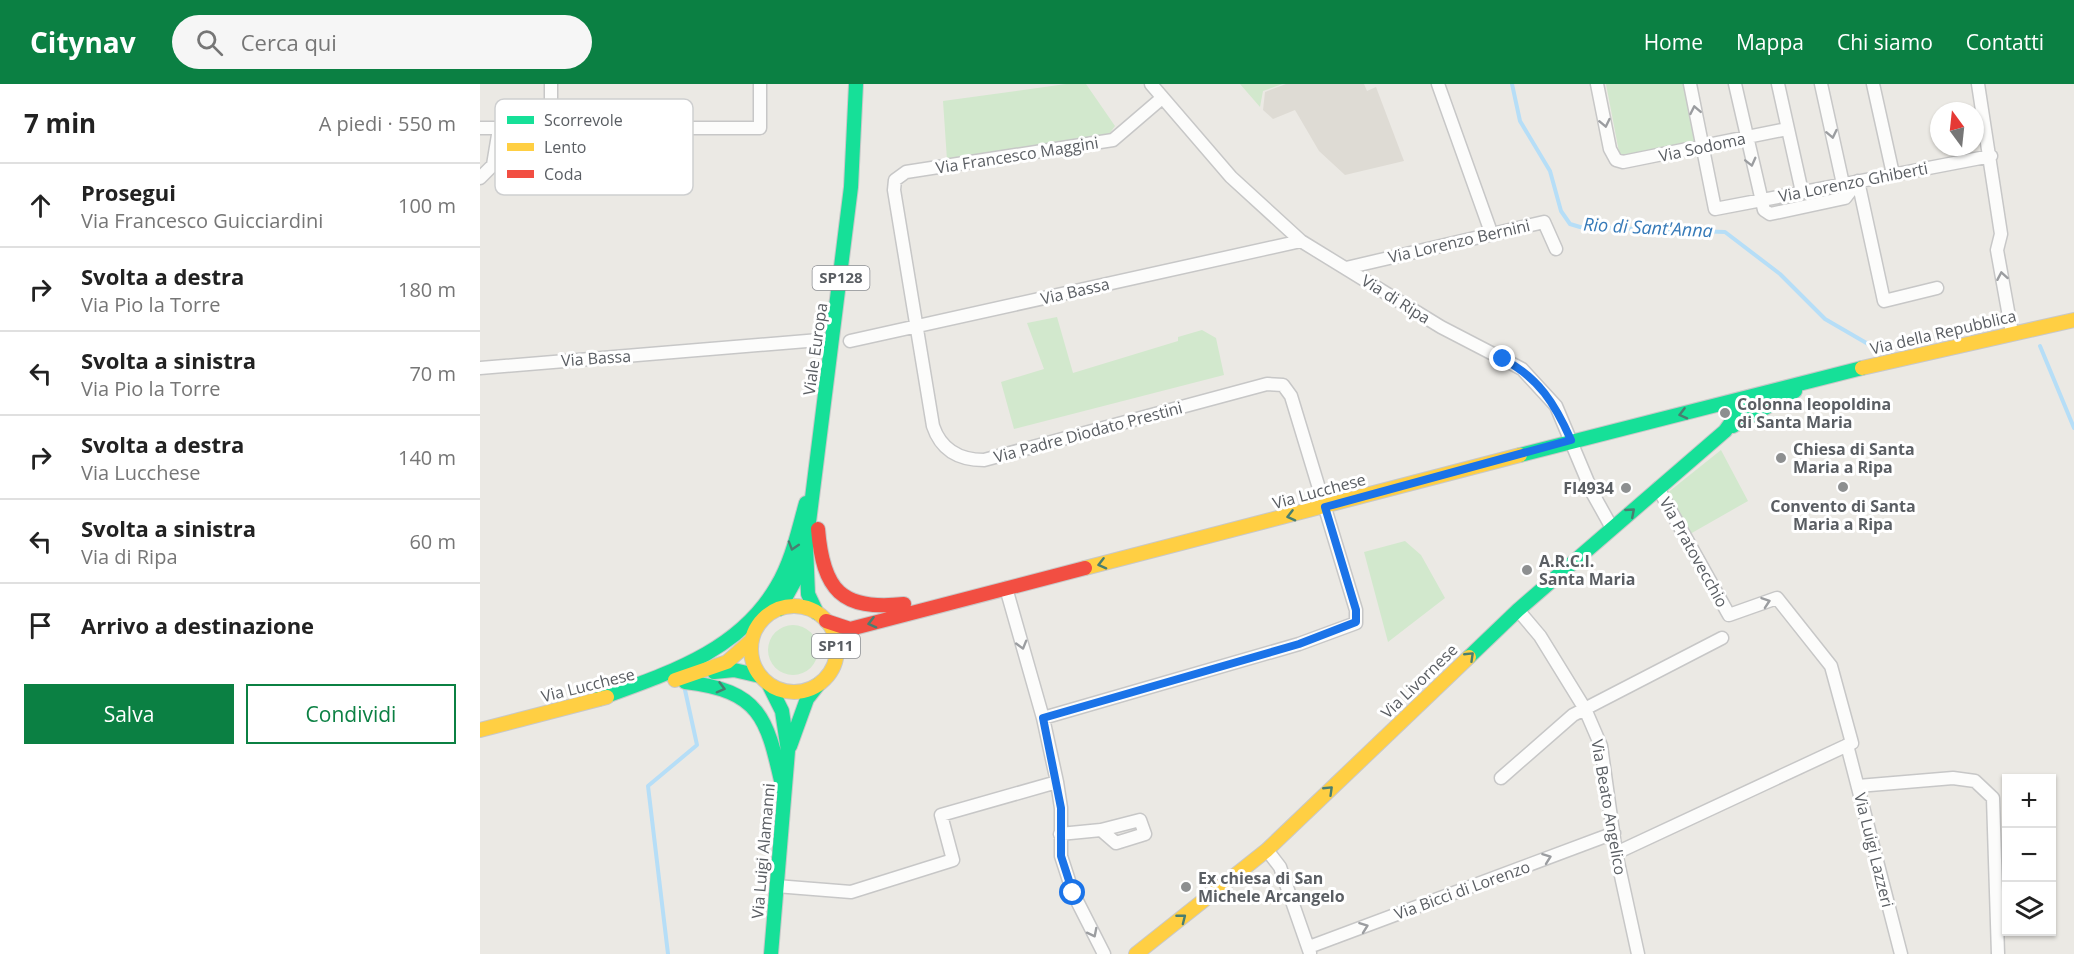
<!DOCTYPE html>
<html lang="it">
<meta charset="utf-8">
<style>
:root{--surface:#fff;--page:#f6f6f6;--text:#222;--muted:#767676;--line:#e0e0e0;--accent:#0b8043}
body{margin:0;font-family:"Open Sans",sans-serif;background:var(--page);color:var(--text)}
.controls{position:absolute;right:18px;bottom:18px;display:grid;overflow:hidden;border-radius:0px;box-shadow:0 2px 4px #0004}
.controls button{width:54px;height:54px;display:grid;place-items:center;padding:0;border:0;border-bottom:2px solid var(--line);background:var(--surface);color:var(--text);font:30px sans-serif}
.compass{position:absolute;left:1450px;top:18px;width:54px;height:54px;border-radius:50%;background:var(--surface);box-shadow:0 2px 4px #0004;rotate:345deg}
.stop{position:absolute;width:18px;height:18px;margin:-14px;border:4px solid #1a73e8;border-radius:50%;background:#fff}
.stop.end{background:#1a73e8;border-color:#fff;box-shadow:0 2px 6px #0008}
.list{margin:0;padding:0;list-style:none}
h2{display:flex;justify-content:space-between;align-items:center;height:78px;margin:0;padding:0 24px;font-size:26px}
h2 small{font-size:20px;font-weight:400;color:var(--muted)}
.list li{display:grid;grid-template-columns:39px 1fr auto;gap:18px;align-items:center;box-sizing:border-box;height:84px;padding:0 24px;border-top:2px solid var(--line)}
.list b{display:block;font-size:22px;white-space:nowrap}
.list p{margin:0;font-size:20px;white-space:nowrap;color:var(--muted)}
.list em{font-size:20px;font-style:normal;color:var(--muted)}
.actions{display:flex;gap:12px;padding:18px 24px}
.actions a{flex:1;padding:14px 0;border:2px solid var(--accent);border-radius:0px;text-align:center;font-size:21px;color:var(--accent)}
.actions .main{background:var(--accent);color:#fff}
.icon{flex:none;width:33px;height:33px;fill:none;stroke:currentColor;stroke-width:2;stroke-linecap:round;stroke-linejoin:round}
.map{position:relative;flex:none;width:1594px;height:870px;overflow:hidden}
header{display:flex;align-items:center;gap:36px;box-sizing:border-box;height:84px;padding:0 30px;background:var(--accent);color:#fff}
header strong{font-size:28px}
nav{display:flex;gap:33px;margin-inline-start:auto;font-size:21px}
.search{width:420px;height:54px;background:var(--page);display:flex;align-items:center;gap:15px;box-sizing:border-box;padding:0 21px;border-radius:33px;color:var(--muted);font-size:22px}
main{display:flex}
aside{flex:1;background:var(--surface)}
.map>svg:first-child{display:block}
.education{fill:#dedbd4}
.green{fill:#d2e8cd}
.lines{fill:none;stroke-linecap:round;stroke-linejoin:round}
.stream{stroke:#b6def7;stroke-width:4}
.street-casing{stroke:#c7c7c7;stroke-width:15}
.fast-casing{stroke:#c8c8c8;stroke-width:16}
.slow-casing{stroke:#c8c8c8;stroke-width:16}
.jam-casing{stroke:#c8c8c8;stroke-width:16}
.street{stroke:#fcfcfb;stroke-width:12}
.fast{stroke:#16e098;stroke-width:14}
.slow{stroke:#ffcf43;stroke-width:14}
.jam{stroke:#f24e42;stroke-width:14}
.oneway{stroke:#9b9da0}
.oneway2{stroke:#497e70}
.route{stroke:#1a73e8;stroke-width:8}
.poi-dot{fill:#8d8f90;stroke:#fff;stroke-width:2}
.labels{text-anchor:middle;stroke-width:6;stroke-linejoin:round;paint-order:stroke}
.shield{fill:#fff;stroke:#8c8e92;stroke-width:1.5}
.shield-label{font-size:15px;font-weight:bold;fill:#5a5e63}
.street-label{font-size:16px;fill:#5a5e63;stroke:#fff}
.poi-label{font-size:16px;font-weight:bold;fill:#5a5e63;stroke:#fff;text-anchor:start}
.water-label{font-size:18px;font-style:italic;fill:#367ab8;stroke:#fff}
.key{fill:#fff;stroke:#cecfd0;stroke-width:1.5}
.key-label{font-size:16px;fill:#5a5e63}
</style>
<header>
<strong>Citynav</strong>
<div class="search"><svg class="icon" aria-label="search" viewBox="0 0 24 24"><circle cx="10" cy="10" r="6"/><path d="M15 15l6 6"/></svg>Cerca qui</div>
<nav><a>Home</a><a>Mappa</a><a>Chi siamo</a><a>Contatti</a></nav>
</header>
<main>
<aside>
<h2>7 min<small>A piedi · 550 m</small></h2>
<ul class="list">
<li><svg class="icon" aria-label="ahead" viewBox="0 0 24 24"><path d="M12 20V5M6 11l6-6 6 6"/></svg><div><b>Prosegui</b><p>Via Francesco Guicciardini</p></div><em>100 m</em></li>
<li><svg class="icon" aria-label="right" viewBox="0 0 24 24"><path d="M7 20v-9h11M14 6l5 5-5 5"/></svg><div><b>Svolta a destra</b><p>Via Pio la Torre</p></div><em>180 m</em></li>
<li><svg class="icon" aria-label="left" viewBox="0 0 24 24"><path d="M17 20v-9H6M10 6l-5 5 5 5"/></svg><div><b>Svolta a sinistra</b><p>Via Pio la Torre</p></div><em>70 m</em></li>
<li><svg class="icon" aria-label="right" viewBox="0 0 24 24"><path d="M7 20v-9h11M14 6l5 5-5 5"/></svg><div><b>Svolta a destra</b><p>Via Lucchese</p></div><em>140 m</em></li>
<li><svg class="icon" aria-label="left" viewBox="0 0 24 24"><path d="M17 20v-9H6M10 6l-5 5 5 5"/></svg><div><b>Svolta a sinistra</b><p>Via di Ripa</p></div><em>60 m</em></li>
<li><svg class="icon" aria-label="arrive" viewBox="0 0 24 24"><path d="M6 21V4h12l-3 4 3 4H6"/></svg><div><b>Arrivo a destinazione</b></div></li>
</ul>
<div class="actions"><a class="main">Salva</a><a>Condividi</a></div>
</aside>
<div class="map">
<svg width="1594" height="870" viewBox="0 0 1594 870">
<rect width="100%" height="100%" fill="#ebe9e4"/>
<path class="education" d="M806,0H884L887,7L896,3L924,77L865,91L839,67L815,26L793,35L783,26L785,8Z"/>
<path class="green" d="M586,0H606L635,42L627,53L467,76L463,17Z
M760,0H802L783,7L780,23Z
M1126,0H1204L1215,60L1140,73Z
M577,233L593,289L698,257V253L722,246L736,254L744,291L534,345L521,298L564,285L547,239Z
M1241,366L1268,417L1210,450L1186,410Z
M925,457L941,471L965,514L908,558L884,468Z
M288 566a25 25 0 1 1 50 0a25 25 0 1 1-50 0Z"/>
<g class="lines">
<path class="stream" d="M1032,0L1040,37L1070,87L1081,127L1090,140L1100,143L1245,148L1300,190L1345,235L1395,264
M1560,262L1594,344
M188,870L168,702L217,661L205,606"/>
<defs>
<path id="street" d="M71,0V44
M671,0L751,93L821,157L961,243L1042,285L1076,322L1113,410L1132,444
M958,0L1012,151
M1117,0L1130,65L1136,76L1143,78L1307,45
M1210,0L1235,125L1511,72
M1255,0L1284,126L1290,130L1365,114L1378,97
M1298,0L1322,108
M1341,0L1363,100
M1393,0L1413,90
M1498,0L1521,150L1517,166L1532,249
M0,44H280V0
M0,94L13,81L19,45
M1378,97L1404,217L1457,204
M866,184L1064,138L1076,165
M370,257L821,157
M0,284L339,256
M526,504L563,634L577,698L581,724V772L593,809L624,870
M1038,526L1060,552L1105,625L1121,662L1136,769L1158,870
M563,634L819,560L876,539V526L811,312L803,301L787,300L504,376C479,376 461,366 453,342L414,106L415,96L426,88L633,56L682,14
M1367,661L1421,870
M1021,694L1093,631L1242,554
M1378,702L1473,694L1495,697L1513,714L1518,870
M580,750L621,746L660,736L665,750L636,759L621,746
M787,766L800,783L830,869
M1136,769L1372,659L1351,582L1297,514L1249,531L1178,404
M296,802L371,808L473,776L461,731L577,698
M829,863L1134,749"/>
<path id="fast" d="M1253,342L1315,307
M1040,371L1382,284
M299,525L314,498L322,475
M337,529L328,510L326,462L371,103L376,0
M989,573L1038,526L1245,347L1260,326L1257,322L1241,321
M234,588L254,586L280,592
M205,598C283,607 287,636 303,705
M289,601L302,627L308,667L291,870
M118,615C186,590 259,568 297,502C312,477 318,447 326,419
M310,662L327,615L338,601"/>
<path id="slow" d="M1382,284L1594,236
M605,484L1040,371
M271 565a43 43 0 1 1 86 0a43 43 0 1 1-86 0Z
M195,596L247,578L272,556
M0,646L127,613
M656,870L787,766L989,573"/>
<path id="jam" d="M338,445C343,506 361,527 424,520
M346,537L370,545L605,484"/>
</defs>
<use href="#street" class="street-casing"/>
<use href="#fast" class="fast-casing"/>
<use href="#slow" class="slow-casing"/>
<use href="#jam" class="jam-casing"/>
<use href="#street" class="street"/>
<use href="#fast" class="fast"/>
<use href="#slow" class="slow"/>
<use href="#jam" class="jam"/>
</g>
<defs><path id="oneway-chevron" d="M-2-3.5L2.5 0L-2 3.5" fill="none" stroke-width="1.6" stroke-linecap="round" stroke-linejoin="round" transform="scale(1.5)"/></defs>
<g class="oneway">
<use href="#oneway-chevron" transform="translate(1215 26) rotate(-101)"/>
<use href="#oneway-chevron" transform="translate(1125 39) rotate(78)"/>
<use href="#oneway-chevron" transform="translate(1352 50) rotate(78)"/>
<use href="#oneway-chevron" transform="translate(1271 78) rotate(76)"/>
<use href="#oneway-chevron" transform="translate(1522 192) rotate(-100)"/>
<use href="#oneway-chevron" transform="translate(1286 518) rotate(-19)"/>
<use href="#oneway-chevron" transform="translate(542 561) rotate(74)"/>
<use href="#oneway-chevron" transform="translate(1067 774) rotate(-20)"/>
<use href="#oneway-chevron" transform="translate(884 843) rotate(-20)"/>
<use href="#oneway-chevron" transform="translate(613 849) rotate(63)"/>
</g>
<g class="oneway2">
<use href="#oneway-chevron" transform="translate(1203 330) rotate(166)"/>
<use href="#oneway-chevron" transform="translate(1151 428) rotate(-41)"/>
<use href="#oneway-chevron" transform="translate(811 432) rotate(166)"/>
<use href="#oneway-chevron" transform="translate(313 462) rotate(107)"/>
<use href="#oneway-chevron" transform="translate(622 480) rotate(166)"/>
<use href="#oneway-chevron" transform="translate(392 539) rotate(166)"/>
<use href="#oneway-chevron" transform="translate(990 572) rotate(-44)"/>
<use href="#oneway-chevron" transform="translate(241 604) rotate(15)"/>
<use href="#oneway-chevron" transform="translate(849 706) rotate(-44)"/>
<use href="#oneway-chevron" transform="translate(702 834) rotate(-38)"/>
</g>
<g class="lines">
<path class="route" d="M593,809L581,772V724L563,634L819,560L876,538V526L845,423L1091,356C1075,320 1059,294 1023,275"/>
</g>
<g class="poi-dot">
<circle cx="1245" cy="329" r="6"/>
<circle cx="1301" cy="374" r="6"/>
<circle cx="1363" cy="403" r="6"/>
<circle cx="1146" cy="404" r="6"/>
<circle cx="1047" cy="486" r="6"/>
<circle cx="706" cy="803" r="6"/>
</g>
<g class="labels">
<g class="shield">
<rect x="332.5" y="182" width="57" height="24" rx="4.5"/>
<rect x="332" y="550" width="48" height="24" rx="4.5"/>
</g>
<g class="shield-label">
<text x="361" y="199">SP128</text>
<text x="356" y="567">SP11</text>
</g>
<g class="street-label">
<text transform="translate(1222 63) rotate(-12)" y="6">Via Sodoma</text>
<text transform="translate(537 71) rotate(-9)" y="6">Via Francesco Maggini</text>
<text transform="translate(1373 98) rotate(-11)" y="6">Via Lorenzo Ghiberti</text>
<text transform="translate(979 157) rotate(-13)" y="6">Via Lorenzo Bernini</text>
<text transform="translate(595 207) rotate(-13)" y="6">Via Bassa</text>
<text transform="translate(916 215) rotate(32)" y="6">Via di Ripa</text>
<text transform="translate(1463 248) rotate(-13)" y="6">Via della Repubblica</text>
<text transform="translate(335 265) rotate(-82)" y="6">Viale Europa</text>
<text transform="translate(116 274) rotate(-4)" y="6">Via Bassa</text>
<text transform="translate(608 348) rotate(-15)" y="6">Via Padre Diodato Prestini</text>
<text transform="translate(839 407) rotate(-15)" y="6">Via Lucchese</text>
<text transform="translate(1214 468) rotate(61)" y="6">Via Pratovecchio</text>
<text transform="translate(939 597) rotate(-44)" y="6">Via Livornese</text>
<text transform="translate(108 601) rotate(-14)" y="6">Via Lucchese</text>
<text transform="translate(1129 723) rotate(80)" y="6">Via Beato Angelico</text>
<text transform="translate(1394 766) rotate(76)" y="6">Via Luigi Lazzeri</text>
<text transform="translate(283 767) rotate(-85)" y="6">Via Luigi Alamanni</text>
<text transform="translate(982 806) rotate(-20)" y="6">Via Bicci di Lorenzo</text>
</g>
<g class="poi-label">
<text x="1257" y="326">Colonna leopoldina<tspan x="1257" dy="18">di Santa Maria</tspan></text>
<text x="1313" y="371">Chiesa di Santa<tspan x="1313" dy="18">Maria a Ripa</tspan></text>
<text x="1134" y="410" text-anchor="end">FI4934</text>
<text x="1363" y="428" text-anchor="middle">Convento di Santa<tspan x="1363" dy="18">Maria a Ripa</tspan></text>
<text x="1059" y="483">A.R.C.I.<tspan x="1059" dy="18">Santa Maria</tspan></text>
<text x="718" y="800">Ex chiesa di San<tspan x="718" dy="18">Michele Arcangelo</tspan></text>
</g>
<g class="water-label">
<text transform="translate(1168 144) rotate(3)" y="6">Rio di Sant'Anna</text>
</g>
</g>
<rect x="15" y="15" width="198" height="96" rx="9" class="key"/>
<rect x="27" y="32" width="27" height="8" fill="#16e098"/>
<rect x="27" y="59" width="27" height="8" fill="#ffcf43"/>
<rect x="27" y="86" width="27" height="8" fill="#f24e42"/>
<g class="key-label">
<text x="64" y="42">Scorrevole</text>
<text x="64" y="69">Lento</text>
<text x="64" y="96">Coda</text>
</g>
</svg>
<div class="controls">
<button>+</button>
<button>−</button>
<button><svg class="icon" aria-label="layers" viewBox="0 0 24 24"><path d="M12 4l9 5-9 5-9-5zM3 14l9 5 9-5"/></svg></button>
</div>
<svg class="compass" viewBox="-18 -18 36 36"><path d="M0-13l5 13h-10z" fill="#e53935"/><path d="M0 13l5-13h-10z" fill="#767676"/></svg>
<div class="stop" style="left:593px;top:809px"></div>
<div class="stop end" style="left:1023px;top:275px"></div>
</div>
</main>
